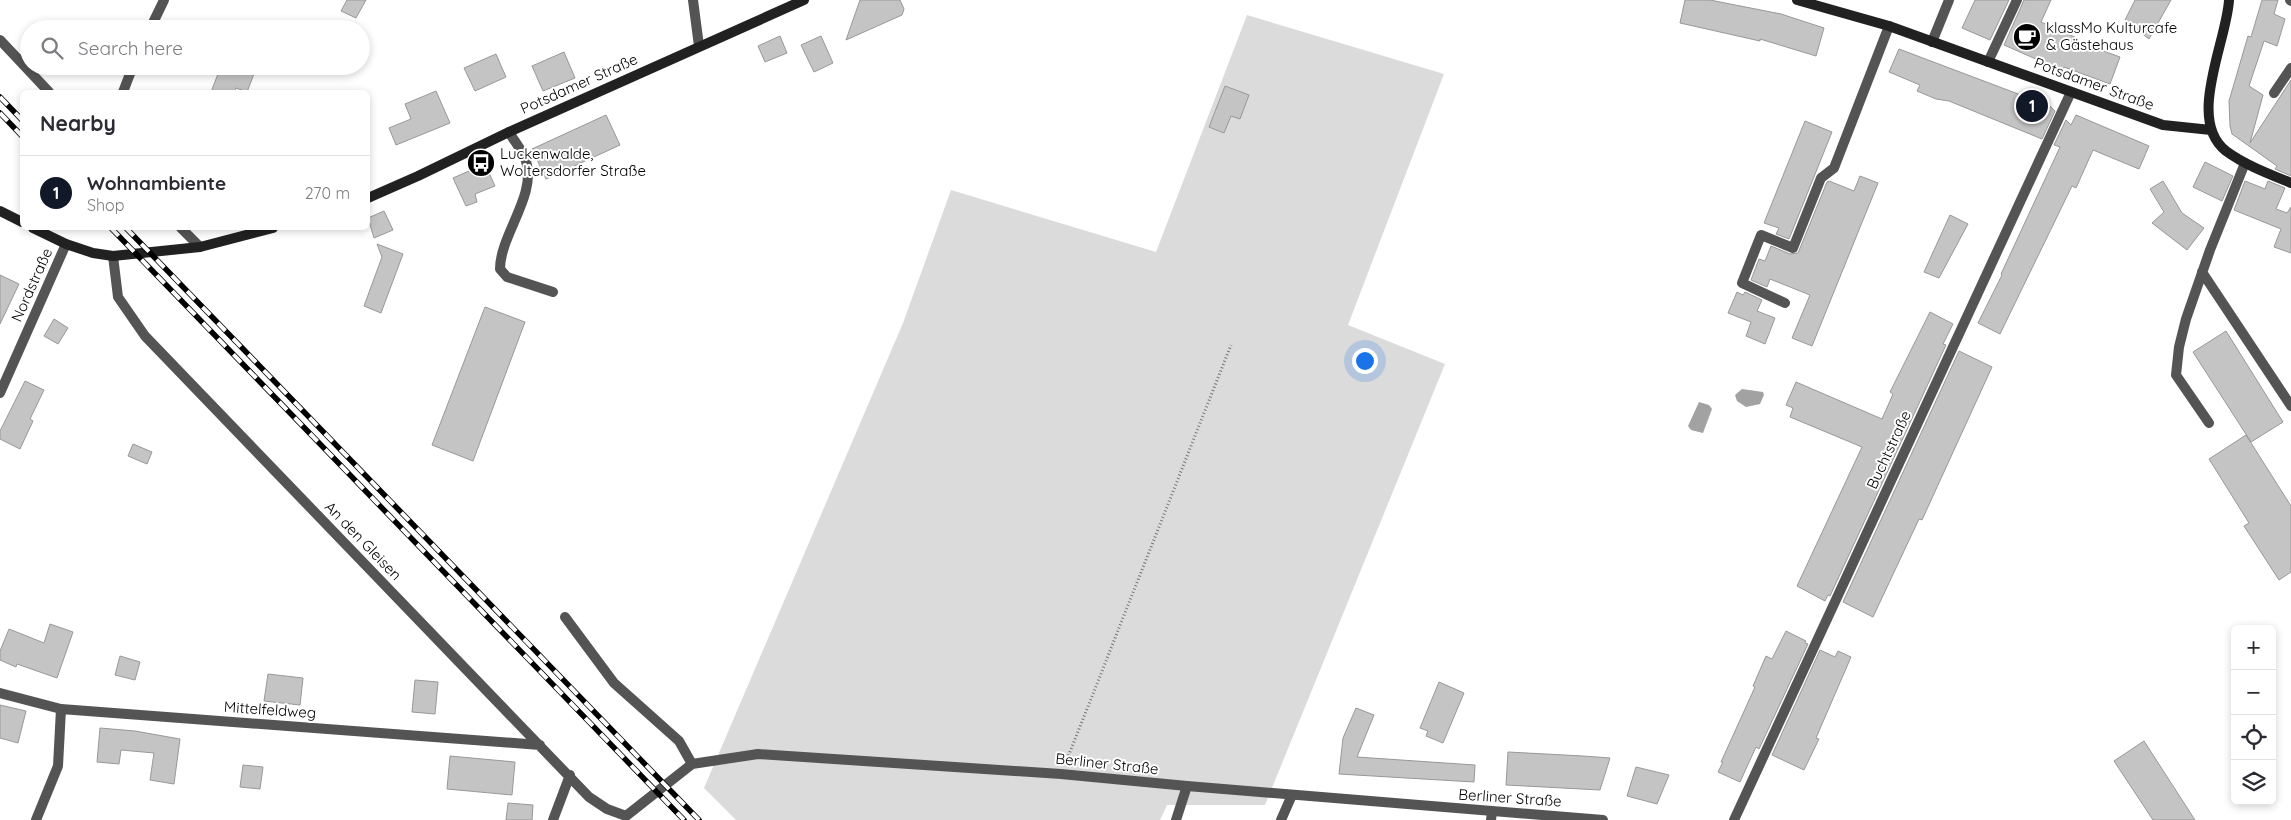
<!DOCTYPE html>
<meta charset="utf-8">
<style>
:root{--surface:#fff;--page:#f2f2f3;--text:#2b2b33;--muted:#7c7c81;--line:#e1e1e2;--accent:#111827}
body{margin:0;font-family:Quicksand,sans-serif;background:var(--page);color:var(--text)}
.controls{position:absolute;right:15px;bottom:15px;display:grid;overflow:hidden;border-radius:8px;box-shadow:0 2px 8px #0003}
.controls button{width:45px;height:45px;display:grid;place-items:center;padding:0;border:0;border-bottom:1px solid var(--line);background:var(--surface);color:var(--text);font:25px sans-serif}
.you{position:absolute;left:1364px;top:360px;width:18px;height:18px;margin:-12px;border:4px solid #fff;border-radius:50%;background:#1a73e8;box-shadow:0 0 0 8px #1a73e833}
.badge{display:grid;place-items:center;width:32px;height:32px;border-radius:50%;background:var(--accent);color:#fff;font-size:16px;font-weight:700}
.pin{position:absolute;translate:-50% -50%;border:2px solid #fff;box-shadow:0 1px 5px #0006}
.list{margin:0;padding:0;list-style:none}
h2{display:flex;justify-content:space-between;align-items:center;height:65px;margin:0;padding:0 20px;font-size:21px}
h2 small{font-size:16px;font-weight:400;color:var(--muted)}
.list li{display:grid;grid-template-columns:32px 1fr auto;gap:15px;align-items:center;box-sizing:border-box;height:75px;padding:0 20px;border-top:1px solid var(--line)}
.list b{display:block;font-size:19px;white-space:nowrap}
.list p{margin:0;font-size:16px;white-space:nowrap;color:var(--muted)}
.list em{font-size:16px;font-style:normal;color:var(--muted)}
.icon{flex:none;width:28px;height:28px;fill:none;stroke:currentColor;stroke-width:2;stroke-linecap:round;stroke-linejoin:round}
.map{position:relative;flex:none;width:2291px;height:820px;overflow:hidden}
.search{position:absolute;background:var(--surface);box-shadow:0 2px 8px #0003;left:20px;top:20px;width:350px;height:55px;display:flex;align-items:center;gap:12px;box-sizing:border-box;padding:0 18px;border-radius:28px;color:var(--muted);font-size:19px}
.panel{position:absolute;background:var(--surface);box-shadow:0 2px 8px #0003;left:20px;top:90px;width:350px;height:140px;border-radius:8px}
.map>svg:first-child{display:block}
.green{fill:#dbdbdb}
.water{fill:#a2a2a2}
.building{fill:#c4c4c4;stroke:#989898}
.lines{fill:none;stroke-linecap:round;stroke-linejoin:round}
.path{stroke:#767676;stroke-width:3;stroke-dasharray:1 2.5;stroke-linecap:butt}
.lane{stroke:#545454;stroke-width:10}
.street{stroke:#545454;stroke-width:10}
.secondary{stroke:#212121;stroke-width:10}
.rail-casing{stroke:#000;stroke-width:5.5}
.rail{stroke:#fff;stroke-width:4;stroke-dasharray:11;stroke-linecap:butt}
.labels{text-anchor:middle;stroke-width:4;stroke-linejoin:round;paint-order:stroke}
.poi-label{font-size:15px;fill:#000;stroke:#fff;text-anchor:start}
.street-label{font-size:15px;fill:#000;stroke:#fff}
</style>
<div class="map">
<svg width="2291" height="820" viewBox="0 0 2291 820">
<rect width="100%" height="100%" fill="#fff"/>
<path class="green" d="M1247,15L1444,74L1348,325L1445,364L1265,805H1167L1160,820H736L704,788L903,323L951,190L1156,252Z"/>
<path class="water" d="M1742,389L1763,392L1764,395L1760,404L1746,407L1737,401L1735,395Z
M1699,402L1709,405L1712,409L1703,433L1691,430L1688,426Z"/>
<path class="building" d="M347,0H366L356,18L341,11Z
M860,0H900L904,9L902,15L846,40Z
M1685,0H1710L1781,14L1824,28L1816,56L1760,39V41L1680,23Z
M1975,0H2009L1990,40L1962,28Z
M2024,0H2051L2041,22L2077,38L2076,41L2120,57L2110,84L2064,67L2063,71L2004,45Z
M2135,0H2171L2149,39L2125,20Z
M2262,0H2278L2274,14L2285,19L2277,46L2264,41L2249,86L2263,95L2250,143L2291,80V176L2275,169L2277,166L2232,134L2230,126L2229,101L2248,36L2251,37Z
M780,36L787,53L765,62L758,46Z
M821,36L833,63L814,72L801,45Z
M1899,49L2050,106L2055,111L2042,139L1949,101L1936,99L1917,91L1920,85L1889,72Z
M564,52L575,78L543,91L532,66Z
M496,54L506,77L475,91L464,68Z
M221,66H257L247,92L236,88L234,92H211Z
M1225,86L1249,95L1240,119L1231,116L1224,133L1209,127Z
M436,91L450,123L396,145L389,128L411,119L405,104Z
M606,115L620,145L546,179L532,149Z
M2076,115L2149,146L2139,169L2093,150L2076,188L2072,186L2000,334L1978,323L2002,275L2001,274L2060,147L2054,145L2066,120L2071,125Z
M1805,121L1832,132L1789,239L1776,234L1779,228L1764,223Z
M2205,162L2233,176L2222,201L2193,187Z
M485,164L495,186L475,194L477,202L466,206L453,178Z
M1860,176L1878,183L1812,346L1792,338L1810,295L1770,279L1767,287L1751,280L1759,259L1765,261L1771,246L1790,254L1798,253L1827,182L1829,181L1854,191Z
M2163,181L2182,213L2204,228L2187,250L2152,223L2164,212L2150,189Z
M2245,181L2265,189L2268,181L2285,188L2276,209L2287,213L2291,207V253L2274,247L2281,229L2234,210Z
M384,211L393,230L374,238L368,218Z
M1950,215L1968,224L1939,278L1924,272Z
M377,244L403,254L381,313L364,306L382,257Z
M0,275L19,284L0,324Z
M1737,292L1743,295L1745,292L1762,300L1757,311L1775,318L1765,344L1746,336L1751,322L1728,313Z
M485,307L525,322L473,461L432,445Z
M1930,312L1953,324L1943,344L1946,345L1830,596L1828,595L1825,601L1797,586L1862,447L1790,417L1793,408L1786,405L1796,382L1882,419L1893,394L1890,392Z
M54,319L68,328L58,344L44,336Z
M2226,331L2283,422L2251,442L2193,352Z
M1959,351L1992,367L1922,520L1919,519L1873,617L1843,602Z
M25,381L44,390L30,419L33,421L20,449L0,439V431Z
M2246,435L2291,506V572L2279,580L2244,526L2249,523L2209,459Z
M133,444L152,452L147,464L128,456Z
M50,624L73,632L57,678L17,664L16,667L0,660V651L9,629L44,643Z
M1786,631L1806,641L1805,643L1808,644L1759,749L1756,747L1740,782L1718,772L1723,762H1721L1755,687L1753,686L1766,656L1772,659Z
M1820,650L1835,657L1838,651L1851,657L1816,738L1819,739L1804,770L1772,755Z
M120,656L140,662L135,680L115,675Z
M268,674L303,678L300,705L264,701Z
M415,680L438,682L435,714L412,712Z
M1439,682L1464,693L1443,743L1426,736L1428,731L1420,728Z
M0,705L26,711L18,743L0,738Z
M1356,708L1374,715L1357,757L1475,765L1474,782L1339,774L1343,738Z
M100,728L135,731L180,739L174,784L150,780L154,753L121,750L119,764L97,762Z
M2144,741L2195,820H2153L2114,761Z
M1508,752L1583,756L1610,758L1600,790L1506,785Z
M450,756L515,762L512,795L447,789Z
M243,765L263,767L260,789L240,787Z
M1636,767L1669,775L1657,804L1627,796Z
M508,803L533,805L532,820H506Z"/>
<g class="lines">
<path class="path" d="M1066,762L1231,345"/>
<path class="lane" d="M693,0L699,46
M2290,0L2291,1
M1932,42L1949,0
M1988,62L2017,0
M2274,93L2291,68
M509,132C514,141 523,151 526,161C537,195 500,235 500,269L507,277L553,292
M2202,272L2291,406
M1785,303L1742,283L1761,235L1793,248L1821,178L1834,168L1889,26
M2209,423L2176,375L2179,347L2186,319L2210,250L2245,163
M565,617L614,683L679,741L692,764
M1176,820L1187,786
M1281,820L1292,795
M1491,820L1492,812"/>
<path class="street" d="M150,29L164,0
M0,40L49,92
M123,92L133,66
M181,228L200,247
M113,256L118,297L145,336L589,797L607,809L626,816L692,764L758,754L1061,774L1187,786L1603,820
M0,393L66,244
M0,693L61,709L540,745
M36,820L58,766L61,709
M553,820L570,775
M1734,820L2071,92"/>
<path class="secondary" d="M1797,0L1889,26L2163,125L2211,130
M2229,0C2227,41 2186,120 2226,151C2245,165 2269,174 2291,183
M368,198L418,176L509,132L804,0
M0,211L22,222
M33,228L66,244L93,253L113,256L200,247L273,228"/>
<defs>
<path id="rail" d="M0,97L22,120
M0,113L22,136
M111,228L684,820
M126,228L699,820"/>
</defs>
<use href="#rail" class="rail-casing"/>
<use href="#rail" class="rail"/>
</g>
<defs>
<symbol id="cafe-disc" viewBox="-11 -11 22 22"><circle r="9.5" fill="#000" stroke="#fff"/><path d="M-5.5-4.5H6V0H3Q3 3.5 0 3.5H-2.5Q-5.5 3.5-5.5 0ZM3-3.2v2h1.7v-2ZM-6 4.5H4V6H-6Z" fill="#fff"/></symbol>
<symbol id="bus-disc" viewBox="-11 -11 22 22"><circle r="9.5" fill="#000" stroke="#fff"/><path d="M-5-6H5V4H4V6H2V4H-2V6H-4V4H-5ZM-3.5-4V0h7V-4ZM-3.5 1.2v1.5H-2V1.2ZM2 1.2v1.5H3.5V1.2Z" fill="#fff"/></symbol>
</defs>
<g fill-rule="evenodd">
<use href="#cafe-disc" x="2011" y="21" width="32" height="32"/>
<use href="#bus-disc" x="465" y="147" width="32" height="32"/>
</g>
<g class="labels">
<g class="poi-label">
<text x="2046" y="33">klassMo Kulturcafe<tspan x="2046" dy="17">&amp; Gästehaus</tspan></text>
<text x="500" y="159">Luckenwalde,<tspan x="500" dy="17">Woltersdorfer Straße</tspan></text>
</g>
<g class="street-label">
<text transform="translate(579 84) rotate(-24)" y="5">Potsdamer Straße</text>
<text transform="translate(2094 84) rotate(20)" y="5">Potsdamer Straße</text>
<text transform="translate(32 285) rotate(-66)" y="5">Nordstraße</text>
<text transform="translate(1889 450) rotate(-65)" y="5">Buchtstraße</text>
<text transform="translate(363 541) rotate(46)" y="5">An den Gleisen</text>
<text transform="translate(270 710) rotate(4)" y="5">Mittelfeldweg</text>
<text transform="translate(1107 764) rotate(6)" y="5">Berliner Straße</text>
<text transform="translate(1510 798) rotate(4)" y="5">Berliner Straße</text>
</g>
</g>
</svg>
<div class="controls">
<button>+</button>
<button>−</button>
<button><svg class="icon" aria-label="locate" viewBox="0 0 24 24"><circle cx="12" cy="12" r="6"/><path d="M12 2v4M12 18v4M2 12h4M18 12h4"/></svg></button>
<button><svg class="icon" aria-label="layers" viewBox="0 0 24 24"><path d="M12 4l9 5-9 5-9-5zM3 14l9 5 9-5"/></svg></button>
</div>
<div class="you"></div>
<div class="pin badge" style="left:2032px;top:106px">1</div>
<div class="search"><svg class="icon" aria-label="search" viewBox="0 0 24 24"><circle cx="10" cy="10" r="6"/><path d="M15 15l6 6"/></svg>Search here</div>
<section class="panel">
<h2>Nearby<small></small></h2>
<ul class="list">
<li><span class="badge">1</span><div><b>Wohnambiente</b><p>Shop</p></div><em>270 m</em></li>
</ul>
</section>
</div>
